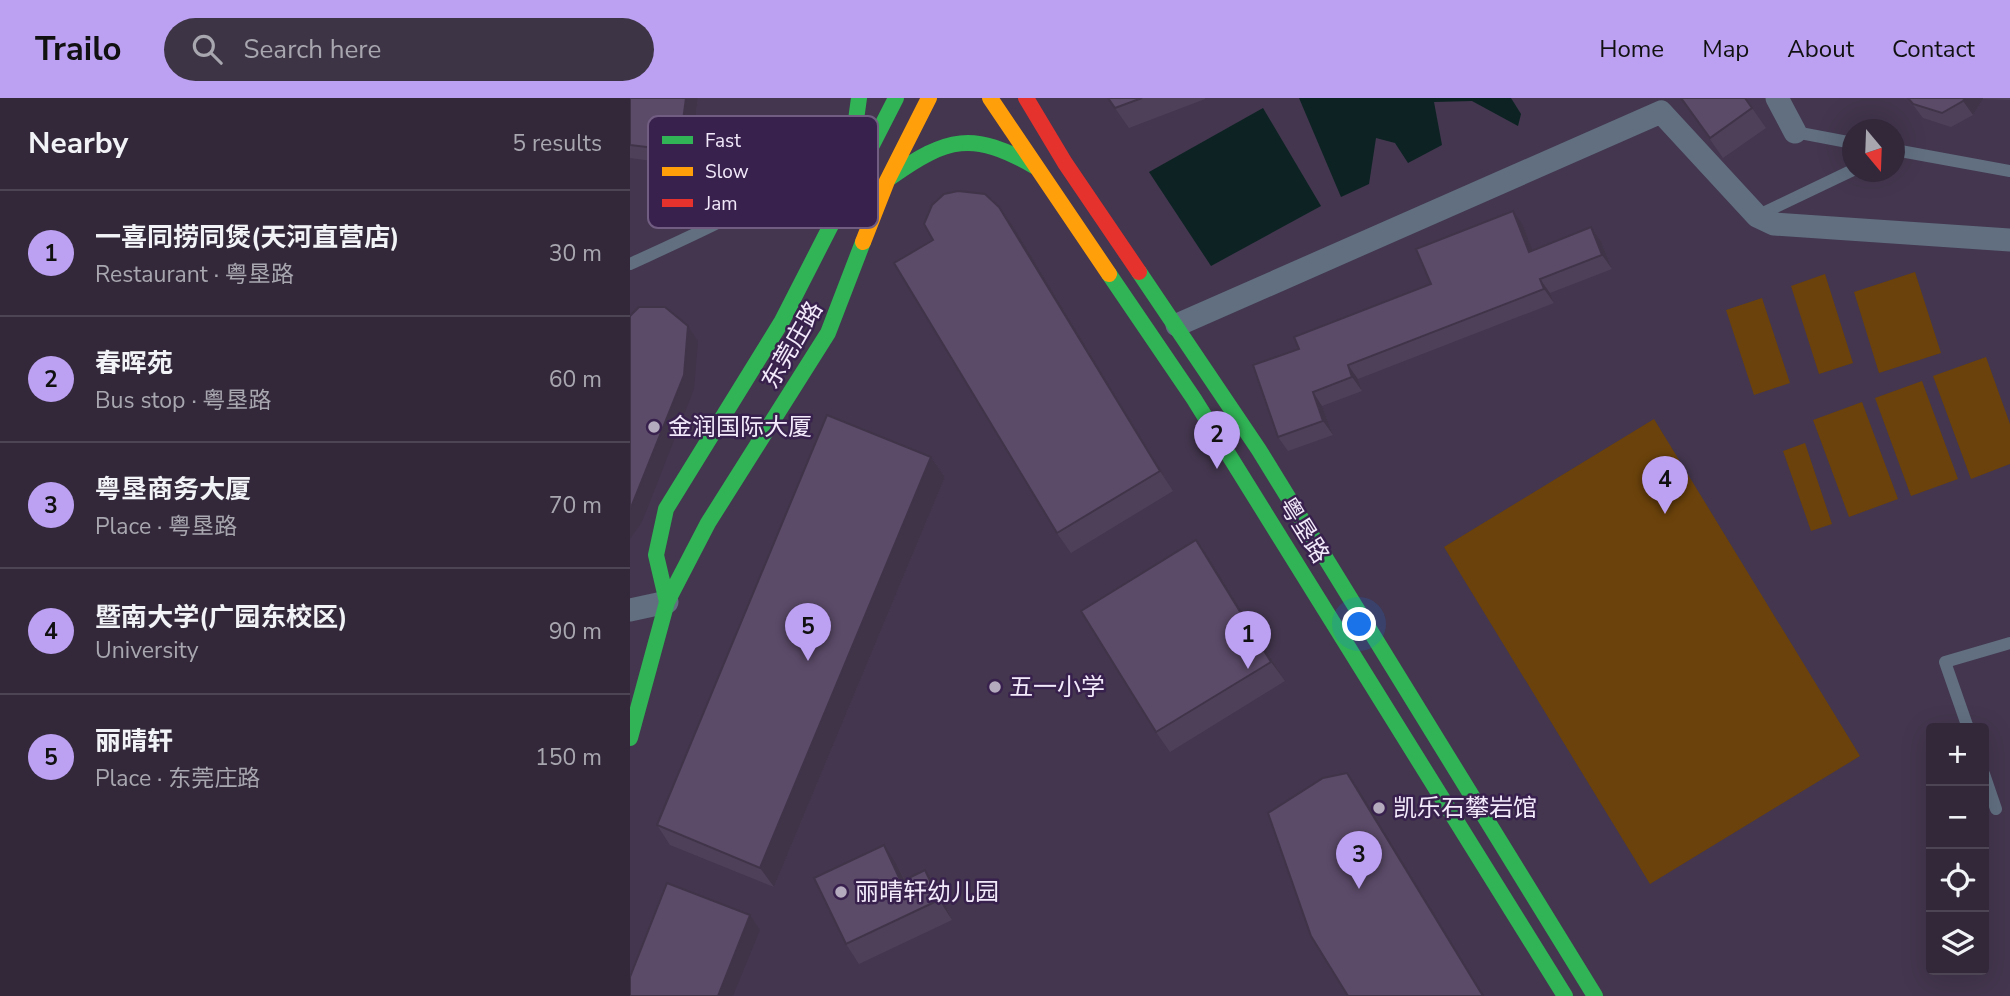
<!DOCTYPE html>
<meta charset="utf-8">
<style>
:root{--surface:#32283a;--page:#3d3445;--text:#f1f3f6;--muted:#a8a6af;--line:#4d4454;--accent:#bca0f2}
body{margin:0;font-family:"Nunito Sans","Noto Sans SC",sans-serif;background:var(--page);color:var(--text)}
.controls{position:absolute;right:21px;bottom:21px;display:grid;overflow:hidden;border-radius:7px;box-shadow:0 7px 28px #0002}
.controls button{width:63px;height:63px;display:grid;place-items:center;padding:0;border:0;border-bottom:2px solid var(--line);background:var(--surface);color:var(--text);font:35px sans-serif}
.compass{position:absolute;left:1212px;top:21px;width:63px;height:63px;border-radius:50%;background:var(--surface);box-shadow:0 7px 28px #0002;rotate:161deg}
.you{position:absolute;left:730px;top:527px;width:24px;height:24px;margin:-18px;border:5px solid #fff;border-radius:50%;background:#1a73e8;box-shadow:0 0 0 10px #1a73e833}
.badge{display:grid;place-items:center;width:46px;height:46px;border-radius:50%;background:var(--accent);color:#111;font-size:23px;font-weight:700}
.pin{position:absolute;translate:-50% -58px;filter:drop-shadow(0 2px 4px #0008)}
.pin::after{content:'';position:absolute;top:37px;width:24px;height:21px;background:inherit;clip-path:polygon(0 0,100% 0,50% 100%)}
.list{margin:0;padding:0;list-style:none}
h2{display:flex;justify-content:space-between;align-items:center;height:91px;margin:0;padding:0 28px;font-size:30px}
h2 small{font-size:23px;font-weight:400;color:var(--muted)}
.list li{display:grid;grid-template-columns:46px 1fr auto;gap:21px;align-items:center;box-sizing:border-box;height:126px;padding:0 28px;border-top:2px solid var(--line)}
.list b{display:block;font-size:26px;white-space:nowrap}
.list p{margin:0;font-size:23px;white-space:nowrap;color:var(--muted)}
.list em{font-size:23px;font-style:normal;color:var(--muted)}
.icon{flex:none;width:38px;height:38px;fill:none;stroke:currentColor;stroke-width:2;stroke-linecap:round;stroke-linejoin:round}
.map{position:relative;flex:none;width:1380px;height:898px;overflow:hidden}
header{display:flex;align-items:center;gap:42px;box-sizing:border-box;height:98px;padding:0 35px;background:var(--accent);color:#111}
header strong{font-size:33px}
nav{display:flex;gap:38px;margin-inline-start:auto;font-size:24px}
.search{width:490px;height:63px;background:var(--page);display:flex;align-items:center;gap:18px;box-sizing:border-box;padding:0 24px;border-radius:38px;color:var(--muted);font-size:26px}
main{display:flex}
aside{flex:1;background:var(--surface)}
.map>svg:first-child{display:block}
.green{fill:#6b420b}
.water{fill:#0d2323}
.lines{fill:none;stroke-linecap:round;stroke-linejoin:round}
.lane{stroke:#616f81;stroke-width:12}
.street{stroke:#616f81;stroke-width:23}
.fast{stroke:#30b455;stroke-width:16}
.slow{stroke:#ff9f0a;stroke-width:16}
.jam{stroke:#e5322d;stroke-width:16}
.wall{fill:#4e4059}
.shaded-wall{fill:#403449}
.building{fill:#5b4a68;stroke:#403449;stroke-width:2}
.poi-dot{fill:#b5abbe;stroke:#39214d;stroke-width:2.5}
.labels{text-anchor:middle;stroke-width:5;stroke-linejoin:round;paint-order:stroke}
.street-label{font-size:24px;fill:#f2eafb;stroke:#39214d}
.poi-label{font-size:24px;fill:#f2eafb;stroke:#39214d;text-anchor:start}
.key{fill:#39214d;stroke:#705d81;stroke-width:2}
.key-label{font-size:19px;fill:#f2eafb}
</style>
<header>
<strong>Trailo</strong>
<div class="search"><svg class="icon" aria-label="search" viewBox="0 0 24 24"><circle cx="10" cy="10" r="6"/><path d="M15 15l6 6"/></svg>Search here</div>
<nav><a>Home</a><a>Map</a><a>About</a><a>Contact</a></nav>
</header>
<main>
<aside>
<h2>Nearby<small>5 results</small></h2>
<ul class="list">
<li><span class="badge">1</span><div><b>一喜同捞同煲(天河直营店)</b><p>Restaurant · 粤垦路</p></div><em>30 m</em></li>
<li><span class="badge">2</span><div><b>春晖苑</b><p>Bus stop · 粤垦路</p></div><em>60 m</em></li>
<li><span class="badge">3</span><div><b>粤垦商务大厦</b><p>Place · 粤垦路</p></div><em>70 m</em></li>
<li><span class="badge">4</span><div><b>暨南大学(广园东校区)</b><p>University</p></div><em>90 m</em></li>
<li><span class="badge">5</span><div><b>丽晴轩</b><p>Place · 东莞庄路</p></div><em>150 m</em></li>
</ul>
</aside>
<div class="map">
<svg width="1380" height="898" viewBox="0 0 1380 898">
<rect width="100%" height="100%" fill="#43364e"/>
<path class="green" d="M1285,174L1311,255L1249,275L1224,194Z
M1195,176L1223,265L1189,276L1161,188Z
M1132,200L1160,285L1124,297L1096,212Z
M1356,259L1380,326V366L1341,381L1303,278Z
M1292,283L1328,381L1281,398L1245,300Z
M1232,304L1268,401L1219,419L1183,322Z
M1024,321L1230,658L1020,786L814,449Z
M1175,345L1202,426L1181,433L1153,353Z"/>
<path class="water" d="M669,0H881L891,16L888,28L842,3L804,4L812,47L778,65L765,45L746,40L739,86L711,99Z
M633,10L691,108L581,168L519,74Z"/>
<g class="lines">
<path class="lane" d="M1165,34L1223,45
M1265,52L1380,73
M1127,118L1223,72
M0,166C74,132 153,98 215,46
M1338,630L1315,564L1380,545
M1354,676L1366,711"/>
<path class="street" d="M1147,0L1165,34
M547,227L1031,14L1127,118L1144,126L1380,142
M0,512L37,504"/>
<path class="fast" d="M219,73L229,0
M261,79C317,39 343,33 404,68
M509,174L629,352L965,898
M479,176L564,301L935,898
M37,504L26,457L36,411L152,223L266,0
M0,640L37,504L78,425L198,235L233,144"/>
<path class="slow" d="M360,0L479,176
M233,144L257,83L299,0"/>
<path class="jam" d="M396,0L435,65L509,174"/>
</g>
<path class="wall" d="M0,0H68L59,68L0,60Z
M478,0H575V1L499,30Z
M1051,0H1115L1136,30L1093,60Z
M1278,0H1380V2L1353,1L1343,17L1321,29L1293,20Z
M369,109L383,128L543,393L441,455L427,435L303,142Z
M893,127L902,152L961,129L971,143L982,171L920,195L924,205L728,281L732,293L692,308L703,337L658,353L648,339L669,251L801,186Z
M301,359L315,379L144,789L40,747L27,727Z
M580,462L655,583L540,654L526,634Z
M267,767L275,782L295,772L309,792L322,822L229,866L216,846Z"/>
<path class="shaded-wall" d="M56,0H68L59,68L49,53Z
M1335,0H1353V1L1343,17L1333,3Z
M369,109L383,128L543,393L530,373Z
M883,113L893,127L908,167L899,154Z
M961,129L971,143L982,171L972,157Z
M910,181L920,195L924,205L914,191Z
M58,228L68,243L64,291L12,424L0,441V412Z
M718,267L728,281L732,293L722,279Z
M683,294L692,308L703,337L693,323Z
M301,359L315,379L144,789L130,770Z
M566,442L580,462L655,583L641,564Z
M717,675L727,689L854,898H853Z
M254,747L267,767L285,803L271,784Z
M295,772L309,792L322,822L309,802Z
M120,817L130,832L103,898H88Z"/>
<path class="building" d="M0,0H56L49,53L0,47Z
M478,0H512L485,10Z
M1051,0H1115L1122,10L1080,40Z
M1278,0H1335L1333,3L1312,15L1283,6Z
M328,93L355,96L369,109L530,373L427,435L264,165L303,142L294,126L302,107L314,96Z
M883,113L899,154L961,129L972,157L910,181L914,191L718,267L722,279L683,294L693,323L648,339L623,267L669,251L664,239L801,186L786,151Z
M9,209H35L58,228L54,277L0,412V218Z
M197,317L301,359L130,770L27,727Z
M566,442L641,564L526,634L451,513Z
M717,675L853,898H718L681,838L638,715L693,680Z
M254,747L271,784L295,772L309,802L216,846L184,780Z
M37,785L120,817L88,898H0V879Z"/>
<g class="poi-dot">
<circle cx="24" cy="329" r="7"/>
<circle cx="365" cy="589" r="7"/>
<circle cx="749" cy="710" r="7"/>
<circle cx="211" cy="794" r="7"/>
</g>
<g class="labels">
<g class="street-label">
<text transform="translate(162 247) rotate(-60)" y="8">东莞庄路</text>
<text transform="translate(674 432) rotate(58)" y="8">粤垦路</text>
</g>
<g class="poi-label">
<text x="38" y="337">金润国际大厦</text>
<text x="379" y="597">五一小学</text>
<text x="763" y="718">凯乐石攀岩馆</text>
<text x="225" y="802">丽晴轩幼儿园</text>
</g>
</g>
<rect x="18" y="18" width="230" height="112" rx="10" class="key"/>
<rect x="32" y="38" width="31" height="8" fill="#30b455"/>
<rect x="32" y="69" width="31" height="9" fill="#ff9f0a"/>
<rect x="32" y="101" width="31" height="8" fill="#e5322d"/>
<g class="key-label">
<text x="75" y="49">Fast</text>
<text x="75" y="80">Slow</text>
<text x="75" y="112">Jam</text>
</g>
</svg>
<div class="controls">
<button>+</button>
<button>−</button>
<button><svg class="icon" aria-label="locate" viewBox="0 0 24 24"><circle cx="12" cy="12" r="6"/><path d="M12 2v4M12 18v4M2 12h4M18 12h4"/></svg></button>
<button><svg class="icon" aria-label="layers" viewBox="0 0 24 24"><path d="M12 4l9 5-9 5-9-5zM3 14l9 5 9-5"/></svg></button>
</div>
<svg class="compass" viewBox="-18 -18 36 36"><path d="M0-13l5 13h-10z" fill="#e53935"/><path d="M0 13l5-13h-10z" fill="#a8a6af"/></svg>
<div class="you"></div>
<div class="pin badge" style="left:618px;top:571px">1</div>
<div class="pin badge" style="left:587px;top:371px">2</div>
<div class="pin badge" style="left:729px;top:791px">3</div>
<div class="pin badge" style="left:1035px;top:416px">4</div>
<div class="pin badge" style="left:178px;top:563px">5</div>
</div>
</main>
